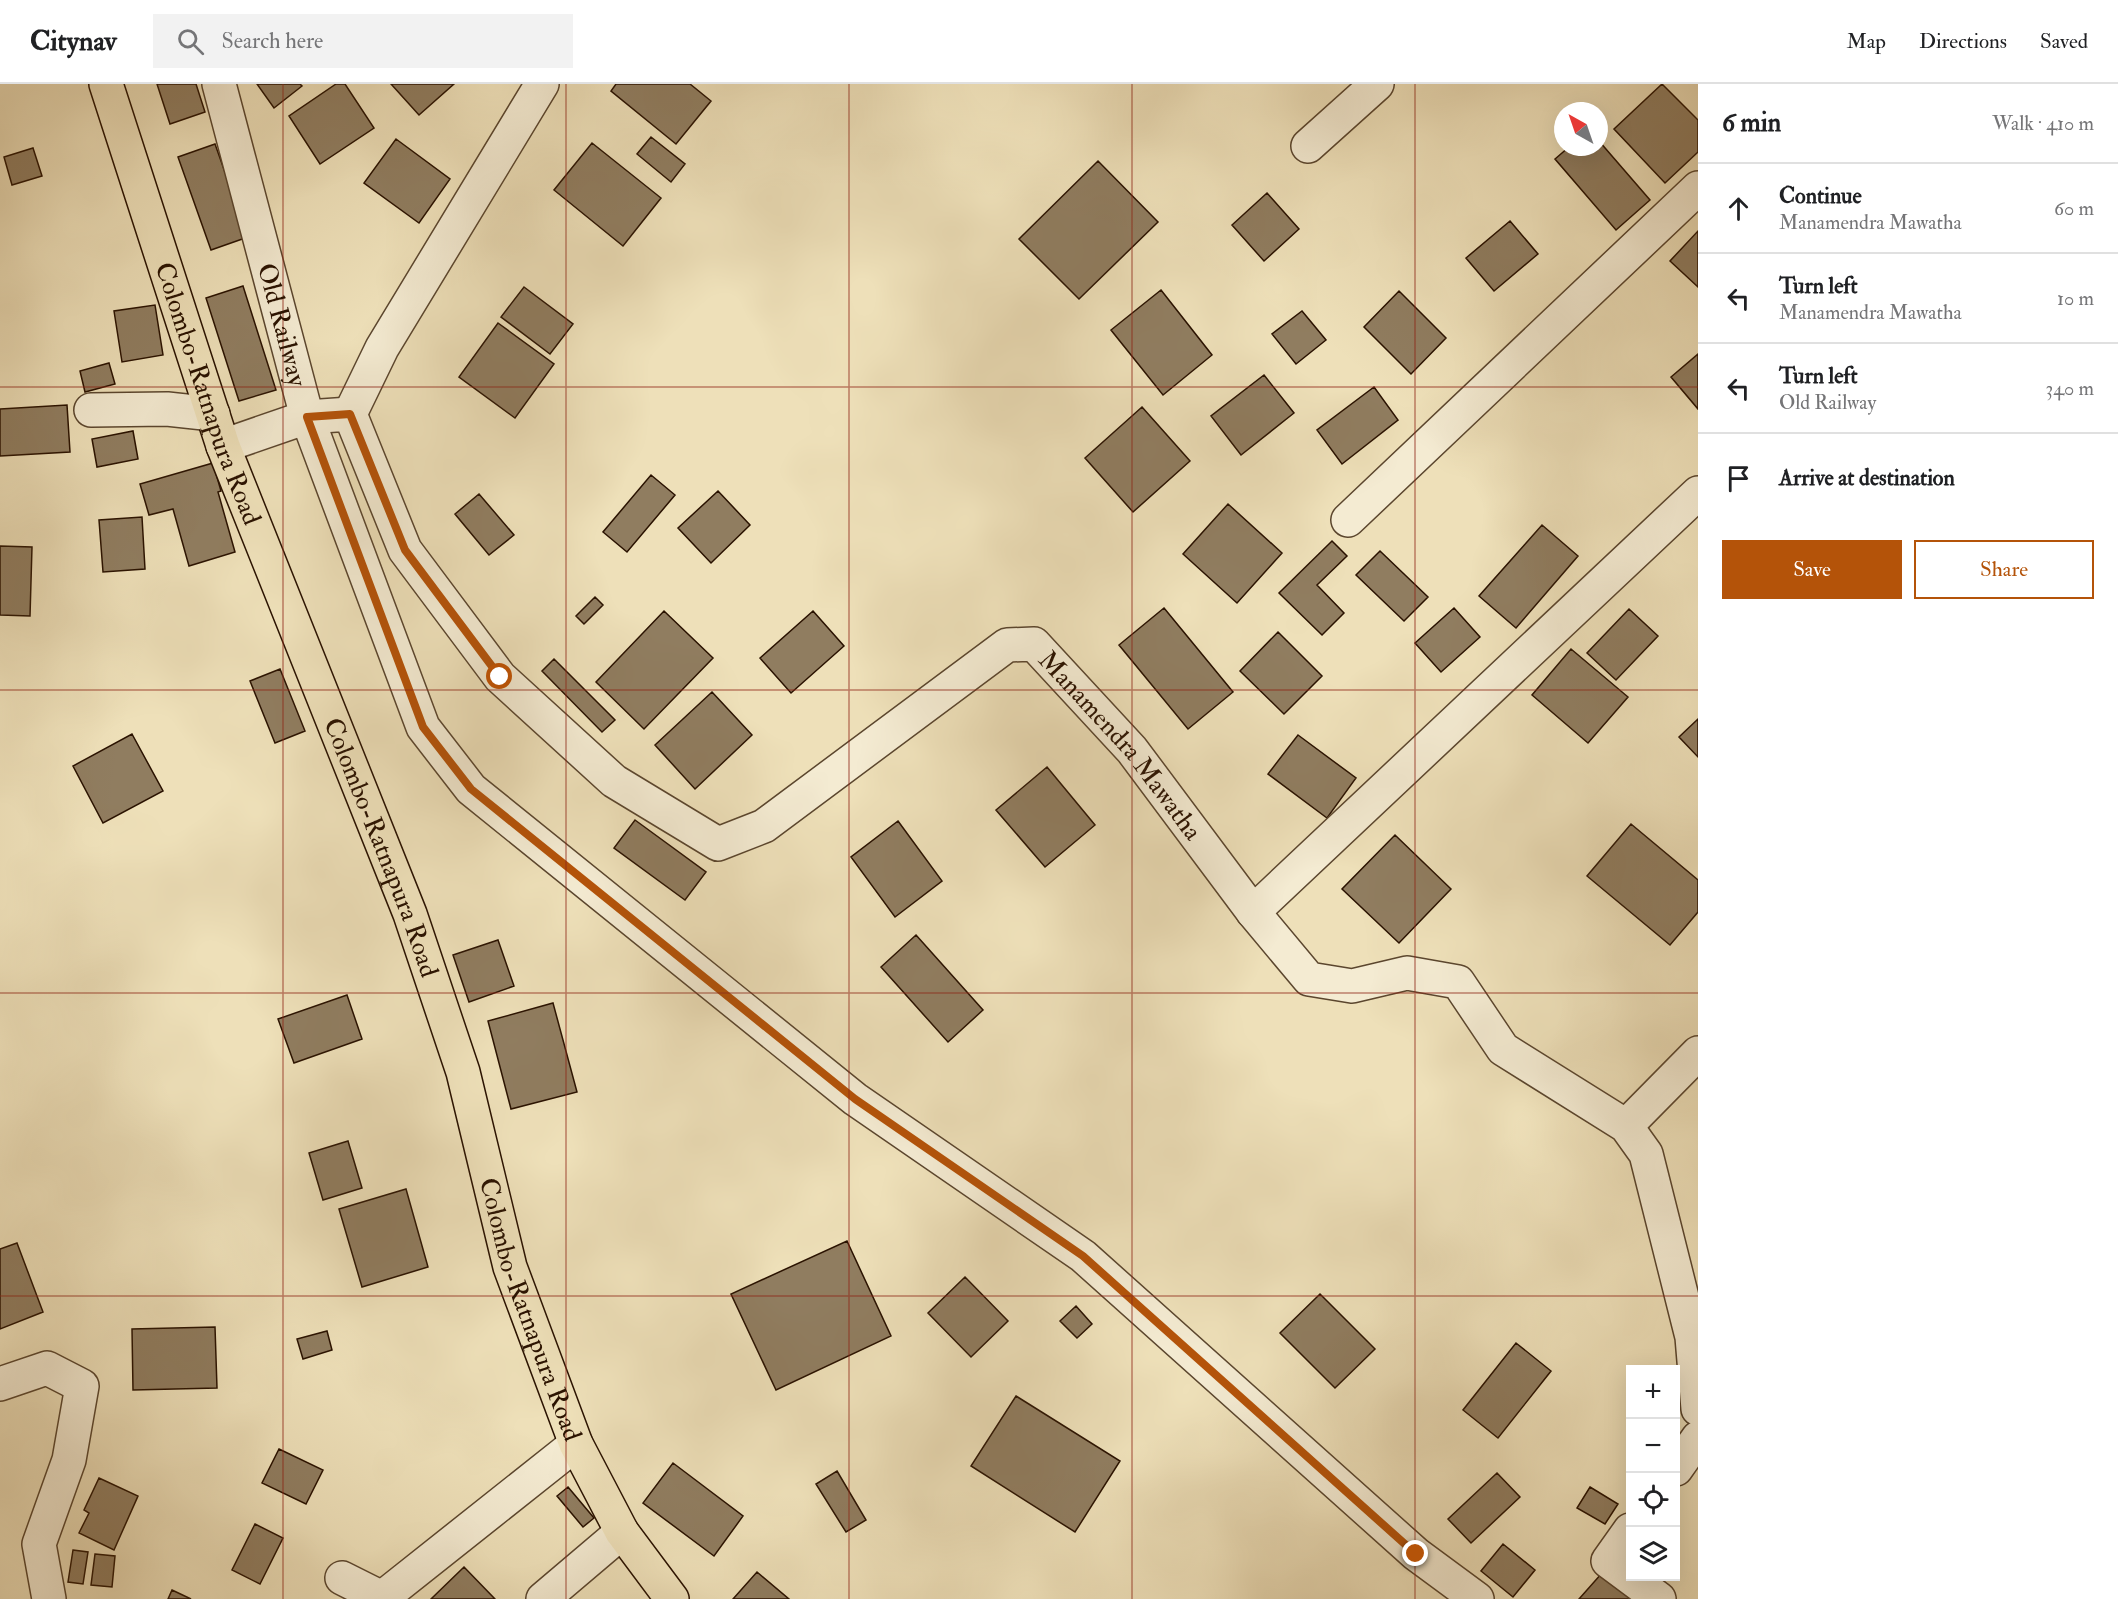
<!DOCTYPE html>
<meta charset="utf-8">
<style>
:root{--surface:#fff;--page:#f2f2f2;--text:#202124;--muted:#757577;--line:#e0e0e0;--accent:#b45309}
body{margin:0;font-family:"IM FELL Double Pica",serif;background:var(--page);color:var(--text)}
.controls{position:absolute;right:18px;bottom:18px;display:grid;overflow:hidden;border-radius:0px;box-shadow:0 6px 24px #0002}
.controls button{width:54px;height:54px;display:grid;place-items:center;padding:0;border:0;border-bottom:2px solid var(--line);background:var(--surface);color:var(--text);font:30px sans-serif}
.compass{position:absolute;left:1554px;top:18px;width:54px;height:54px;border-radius:50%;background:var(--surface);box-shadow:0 6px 24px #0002;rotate:320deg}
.stop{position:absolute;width:18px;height:18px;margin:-14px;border:4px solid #b45309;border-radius:50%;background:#fff}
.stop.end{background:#b45309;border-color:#fff;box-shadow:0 2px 6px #0008}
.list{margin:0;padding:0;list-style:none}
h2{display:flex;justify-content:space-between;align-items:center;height:78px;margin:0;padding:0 24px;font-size:26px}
h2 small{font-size:20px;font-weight:400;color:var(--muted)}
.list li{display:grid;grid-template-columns:39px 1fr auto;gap:18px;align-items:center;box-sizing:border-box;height:90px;padding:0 24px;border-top:2px solid var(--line)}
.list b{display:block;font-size:22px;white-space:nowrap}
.list p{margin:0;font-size:20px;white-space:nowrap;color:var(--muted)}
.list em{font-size:20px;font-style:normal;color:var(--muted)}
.actions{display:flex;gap:12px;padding:18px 24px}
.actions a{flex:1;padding:14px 0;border:2px solid var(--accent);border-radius:0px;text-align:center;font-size:21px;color:var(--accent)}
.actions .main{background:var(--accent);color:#fff}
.icon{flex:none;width:33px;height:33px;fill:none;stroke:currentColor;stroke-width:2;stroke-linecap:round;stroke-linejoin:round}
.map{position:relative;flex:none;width:1698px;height:1515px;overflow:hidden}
header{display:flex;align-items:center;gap:36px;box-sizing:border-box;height:84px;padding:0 30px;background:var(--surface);border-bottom:2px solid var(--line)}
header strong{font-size:28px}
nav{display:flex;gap:33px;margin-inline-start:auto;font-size:21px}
.search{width:420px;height:54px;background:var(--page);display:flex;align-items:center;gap:15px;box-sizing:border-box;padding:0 21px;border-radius:0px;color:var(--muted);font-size:22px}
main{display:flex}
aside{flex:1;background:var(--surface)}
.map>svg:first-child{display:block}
.building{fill:#907d60;stroke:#2a1200;stroke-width:1.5}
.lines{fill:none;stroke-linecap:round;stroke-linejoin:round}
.minor-casing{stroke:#5b462e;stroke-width:36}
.highway-casing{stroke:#2a1200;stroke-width:36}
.minor{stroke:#f4ebd2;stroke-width:33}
.highway{stroke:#eee0b9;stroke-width:33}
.route{stroke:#b45309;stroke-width:8}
.grid{fill:none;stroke:#8f2418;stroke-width:1.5;stroke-opacity:0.55}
.labels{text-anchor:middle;stroke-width:4.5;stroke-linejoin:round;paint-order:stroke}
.street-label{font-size:26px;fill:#2a1200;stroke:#f4ebd2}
</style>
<header>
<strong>Citynav</strong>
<div class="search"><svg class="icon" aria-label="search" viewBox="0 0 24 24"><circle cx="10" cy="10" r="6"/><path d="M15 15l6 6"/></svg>Search here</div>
<nav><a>Map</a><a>Directions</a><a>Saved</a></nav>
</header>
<main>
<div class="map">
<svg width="1698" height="1515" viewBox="0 0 1698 1515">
<rect width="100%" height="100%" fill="#eee0b9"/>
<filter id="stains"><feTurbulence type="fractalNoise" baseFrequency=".00333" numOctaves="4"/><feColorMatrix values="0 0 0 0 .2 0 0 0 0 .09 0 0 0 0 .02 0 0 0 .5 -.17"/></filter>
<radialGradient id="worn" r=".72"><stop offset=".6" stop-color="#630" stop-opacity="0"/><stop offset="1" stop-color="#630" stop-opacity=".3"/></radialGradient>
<path class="building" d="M157,0H196L205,28L170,40Z
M257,0H300L302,2L274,24Z
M336,0H345L374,44L320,80L289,32Z
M391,0H454L419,31Z
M616,0H690L711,17L676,60L611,7Z
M1662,0L1698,36V68L1665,99L1614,45Z
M651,53L685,80L671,98L637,70Z
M396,55L450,95L419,139L364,99Z
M1599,57L1650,116L1616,146L1555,75L1569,63H1599Z
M592,59L661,114L623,162L554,106Z
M215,60L248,153L211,166L178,73Z
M33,64L42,92L12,101L4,73Z
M1098,77L1158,138L1079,215L1019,155Z
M1267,109L1299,145L1264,177L1232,141Z
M1510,137L1538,170L1494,207L1466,174Z
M1698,147V203L1670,177Z
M243,202L276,306L239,317L206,214Z
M524,203L573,240L550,270L501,233Z
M1161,206L1212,271L1163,311L1111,246Z
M1399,207L1446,254L1411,290L1364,243Z
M155,221L163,271L122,278L114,227Z
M1302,227L1326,256L1296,280L1272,250Z
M498,239L554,280L515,334L459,293Z
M1698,270V325L1671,293Z
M109,279L115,300L85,308L80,287Z
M1264,291L1294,329L1241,371L1211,332Z
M1374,303L1398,336L1342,380L1317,346Z
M67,321L70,368L0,372V325Z
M1142,323L1190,377L1133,428L1085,374Z
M133,347L138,375L97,383L92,355Z
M213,379L221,407L218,408L235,468L189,482L173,425L149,431L140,400Z
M651,391L675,411L627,468L603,448Z
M718,407L750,441L711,479L678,444Z
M479,410L514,451L489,471L455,430Z
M1228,420L1282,469L1237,519L1183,470Z
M142,433L145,485L103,488L99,436Z
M1542,441L1578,472L1516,544L1479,512Z
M1332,457L1347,472L1317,501L1344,529L1322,551L1279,509Z
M0,462L32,463L30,532L0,531Z
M1380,467L1428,513L1404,537L1356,491Z
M595,513L603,521L584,540L576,532Z
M1164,524L1233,608L1188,645L1119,561Z
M1454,524L1480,553L1441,588L1415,559Z
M1629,525L1658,552L1616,596L1587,569Z
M664,527L713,574L644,645L596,598Z
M813,527L844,562L791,609L760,574Z
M1278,548L1322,592L1284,630L1240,587Z
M1571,565L1628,613L1588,659L1532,611Z
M554,575L615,636L602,648L542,587Z
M280,585L305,647L275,659L250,597Z
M712,608L752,651L695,705L655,661Z
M1698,635V673L1679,653Z
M132,650L163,707L103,739L73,682Z
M1298,651L1356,694L1327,734L1268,690Z
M1047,683L1095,741L1045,783L996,726Z
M635,736L706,788L685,816L614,764Z
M898,737L942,797L895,833L851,773Z
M1631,740L1698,796V828L1670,861L1587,792Z
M1395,751L1451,805L1399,859L1342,805Z
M916,851L983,926L948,958L881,883Z
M498,856L514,902L469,918L453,871Z
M347,911L362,955L294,979L278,935Z
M553,919L577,1008L511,1025L488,937Z
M348,1057L362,1104L323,1116L309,1069Z
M406,1105L428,1183L362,1203L339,1125Z
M847,1157L891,1252L776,1306L731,1210Z
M17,1159L43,1228L0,1245V1165Z
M965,1193L1008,1237L971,1273L928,1229Z
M1320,1210L1375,1265L1335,1304L1280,1249Z
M1076,1222L1092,1240L1077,1254L1060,1237Z
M215,1243L217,1304L133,1306L132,1245Z
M327,1247L332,1266L303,1275L297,1255Z
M1516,1259L1551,1287L1498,1354L1463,1326Z
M1016,1312L1120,1377L1075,1448L971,1382Z
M279,1365L323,1386L306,1420L262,1399Z
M673,1379L743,1432L714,1472L643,1419Z
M837,1387L866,1436L846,1448L816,1400Z
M1497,1389L1520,1413L1471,1459L1448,1435Z
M99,1394L138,1412L114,1466L79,1449L89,1429L84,1426Z
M568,1403L594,1434L583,1443L557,1412Z
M1590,1403L1618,1420L1605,1440L1577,1424Z
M255,1440L283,1454L260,1500L232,1486Z
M1503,1460L1535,1486L1513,1513L1481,1487Z
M73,1466L88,1468L83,1500L68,1498Z
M95,1470L115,1472L112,1503L91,1501Z
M464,1483L495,1515H431Z
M757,1488L789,1515H733Z
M1602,1489L1631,1515H1579Z
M172,1506L191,1515H168Z"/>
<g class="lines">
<defs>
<g id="minor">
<path id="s1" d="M219,0L307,333L423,643L471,705L855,1015L1083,1172L1416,1470L1477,1515"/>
<path d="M1308,62L1377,0"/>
<path d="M91,326L167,325L213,330"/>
<path d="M350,330L382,264L542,0"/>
<path id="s2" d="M223,362L307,333L350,330L405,466L500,593L614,697L718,760L764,742L1007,561L1034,560L1132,666L1253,828L1309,895L1352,902L1407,889L1458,898L1503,965L1626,1042L1646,1070L1692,1253L1698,1325"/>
<path d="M1348,436L1698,104"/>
<path d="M1253,828L1698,409"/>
<path d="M1626,1042L1698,969"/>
<path d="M0,1300L47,1284L82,1302L69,1376L39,1460L49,1515"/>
<path d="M1676,1385L1698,1354"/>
<path d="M1630,1446L1608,1477L1659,1515"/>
<path d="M342,1494L382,1514L576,1360"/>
<path d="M543,1515L622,1448"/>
</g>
<g id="highway">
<path id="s3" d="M106,0L223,362L410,830L463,988L510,1183L576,1360L622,1448L672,1515"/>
</g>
</defs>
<use href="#minor" class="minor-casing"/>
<use href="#highway" class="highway-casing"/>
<use href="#minor" class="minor"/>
<use href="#highway" class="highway"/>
</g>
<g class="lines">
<path class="route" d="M500,593L405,466L350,330L307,333L423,643L471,705L855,1015L1083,1172L1416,1470"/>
</g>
<path class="grid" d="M283,0V1515M566,0V1515M849,0V1515M1132,0V1515M1415,0V1515M0,303H1698M0,606H1698M0,909H1698M0,1212H1698"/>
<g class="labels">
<g class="street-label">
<text dy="9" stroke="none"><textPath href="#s1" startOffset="249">Old Railway</textPath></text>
<text dy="9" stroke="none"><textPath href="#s3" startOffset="326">Colombo-Ratnapura Road</textPath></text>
<text dy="9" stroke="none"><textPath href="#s2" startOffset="1226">Manamendra Mawatha</textPath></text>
<text dy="9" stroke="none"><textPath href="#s3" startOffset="812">Colombo-Ratnapura Road</textPath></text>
<text dy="9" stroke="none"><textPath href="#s3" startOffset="1298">Colombo-Ratnapura Road</textPath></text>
</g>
</g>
<rect width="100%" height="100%" filter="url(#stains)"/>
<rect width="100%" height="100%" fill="url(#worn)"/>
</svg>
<div class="controls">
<button>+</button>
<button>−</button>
<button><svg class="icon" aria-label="locate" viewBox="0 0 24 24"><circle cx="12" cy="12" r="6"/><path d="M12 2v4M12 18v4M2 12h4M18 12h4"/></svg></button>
<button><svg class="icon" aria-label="layers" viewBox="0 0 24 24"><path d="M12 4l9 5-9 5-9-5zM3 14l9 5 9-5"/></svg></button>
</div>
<svg class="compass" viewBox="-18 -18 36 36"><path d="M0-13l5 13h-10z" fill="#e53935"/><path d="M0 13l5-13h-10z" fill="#757577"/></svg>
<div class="stop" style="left:500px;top:593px"></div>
<div class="stop end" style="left:1416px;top:1470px"></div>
</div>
<aside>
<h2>6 min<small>Walk · 410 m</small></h2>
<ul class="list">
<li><svg class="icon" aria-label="ahead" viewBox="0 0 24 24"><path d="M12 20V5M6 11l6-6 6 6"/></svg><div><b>Continue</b><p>Manamendra Mawatha</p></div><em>60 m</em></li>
<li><svg class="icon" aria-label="left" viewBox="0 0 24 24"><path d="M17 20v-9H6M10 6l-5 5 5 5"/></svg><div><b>Turn left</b><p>Manamendra Mawatha</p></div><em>10 m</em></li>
<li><svg class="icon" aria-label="left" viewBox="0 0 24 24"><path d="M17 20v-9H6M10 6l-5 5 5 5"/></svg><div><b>Turn left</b><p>Old Railway</p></div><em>340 m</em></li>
<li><svg class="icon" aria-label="arrive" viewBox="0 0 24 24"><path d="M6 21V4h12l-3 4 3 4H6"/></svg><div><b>Arrive at destination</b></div></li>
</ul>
<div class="actions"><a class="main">Save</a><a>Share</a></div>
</aside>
</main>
